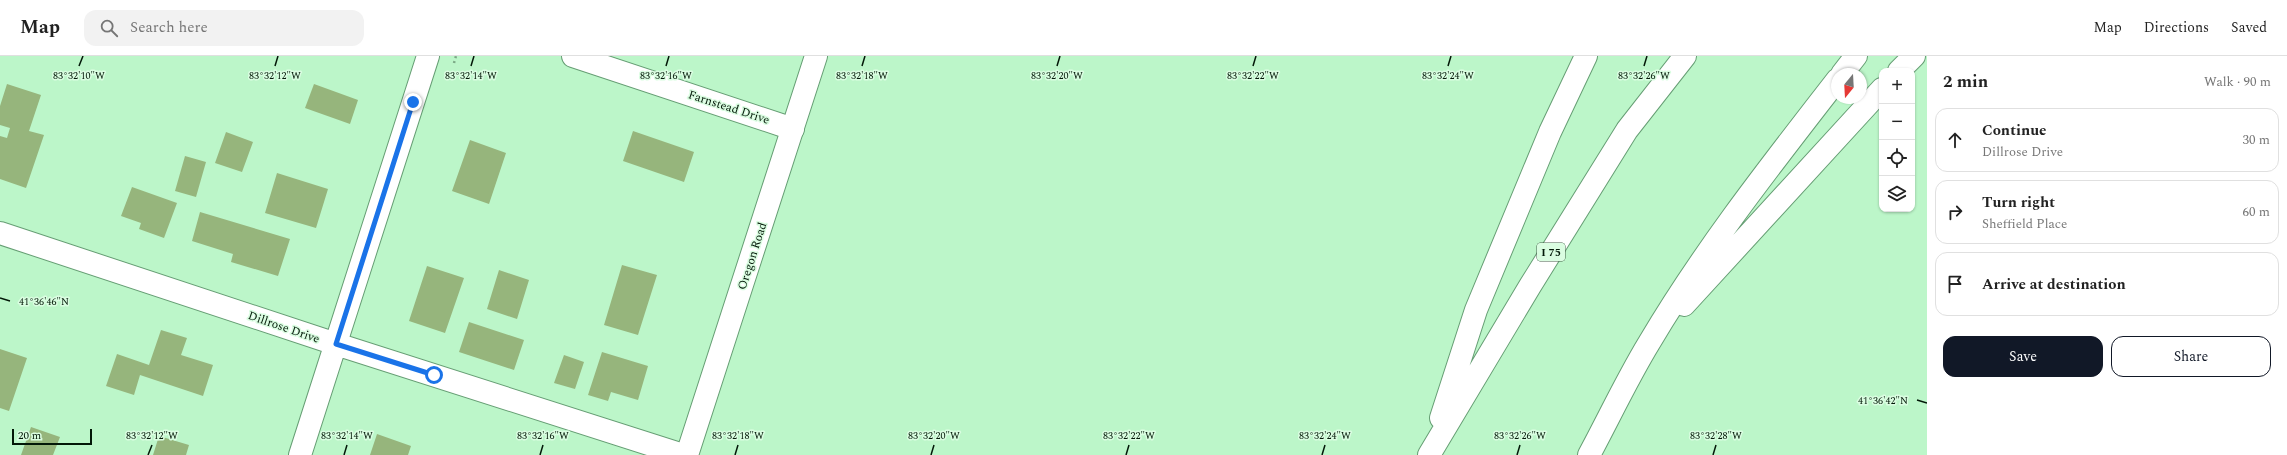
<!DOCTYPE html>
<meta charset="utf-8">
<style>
:root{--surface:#fff;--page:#f2f2f2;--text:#222;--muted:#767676;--line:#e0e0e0;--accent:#111827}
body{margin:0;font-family:Spectral,serif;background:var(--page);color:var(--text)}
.controls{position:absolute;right:12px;top:12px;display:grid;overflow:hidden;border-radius:8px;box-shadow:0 1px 3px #0004}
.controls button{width:36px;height:36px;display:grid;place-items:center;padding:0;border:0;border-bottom:1px solid var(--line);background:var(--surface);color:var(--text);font:20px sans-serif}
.compass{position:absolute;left:1831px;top:12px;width:36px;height:36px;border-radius:50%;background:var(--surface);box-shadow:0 1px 3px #0004;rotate:198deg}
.scale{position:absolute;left:12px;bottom:10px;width:80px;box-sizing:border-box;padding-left:4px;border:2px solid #031808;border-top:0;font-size:11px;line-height:14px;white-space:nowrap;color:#031808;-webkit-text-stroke:3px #dafde1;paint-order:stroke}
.stop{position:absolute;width:12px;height:12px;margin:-9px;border:3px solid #1a73e8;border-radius:50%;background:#fff}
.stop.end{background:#1a73e8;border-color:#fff;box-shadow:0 1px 4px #0008}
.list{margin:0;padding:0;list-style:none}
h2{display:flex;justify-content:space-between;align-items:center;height:52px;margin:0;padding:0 16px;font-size:17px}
h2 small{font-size:13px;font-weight:400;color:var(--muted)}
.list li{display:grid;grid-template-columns:26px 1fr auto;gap:12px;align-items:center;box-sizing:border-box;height:64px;margin:0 8px 8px;padding:0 8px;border:1px solid var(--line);border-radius:12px}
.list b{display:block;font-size:15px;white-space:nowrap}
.list p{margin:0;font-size:13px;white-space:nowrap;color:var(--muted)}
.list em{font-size:13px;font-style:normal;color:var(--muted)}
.actions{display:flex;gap:8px;padding:12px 16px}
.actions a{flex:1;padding:9px 0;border:1px solid var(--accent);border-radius:12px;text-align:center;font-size:14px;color:var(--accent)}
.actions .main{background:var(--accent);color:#fff}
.icon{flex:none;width:22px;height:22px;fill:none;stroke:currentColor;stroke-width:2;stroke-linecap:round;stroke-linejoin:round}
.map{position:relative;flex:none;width:1927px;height:399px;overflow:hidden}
header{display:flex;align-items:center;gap:24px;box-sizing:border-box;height:56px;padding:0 20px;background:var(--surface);border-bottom:1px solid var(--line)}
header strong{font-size:19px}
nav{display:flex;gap:22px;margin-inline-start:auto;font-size:14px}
.search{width:280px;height:36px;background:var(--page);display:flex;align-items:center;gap:10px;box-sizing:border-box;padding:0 14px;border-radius:12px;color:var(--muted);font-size:15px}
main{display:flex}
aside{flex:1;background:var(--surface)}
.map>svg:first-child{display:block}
.building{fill:#96b57c}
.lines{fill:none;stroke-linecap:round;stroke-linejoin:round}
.minor-casing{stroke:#669e74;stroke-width:24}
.tertiary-casing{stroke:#669e74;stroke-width:24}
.motorway-casing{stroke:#669e74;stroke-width:24}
.path{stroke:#7ba885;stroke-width:2.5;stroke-dasharray:2 3;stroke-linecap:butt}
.minor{stroke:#fff;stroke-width:22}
.tertiary{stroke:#fff;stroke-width:22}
.motorway{stroke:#fff;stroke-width:22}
.route{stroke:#1a73e8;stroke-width:5}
.ticks{fill:none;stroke:#031808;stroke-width:1.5}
.labels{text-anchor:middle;stroke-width:3;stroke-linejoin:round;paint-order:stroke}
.shield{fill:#dafde1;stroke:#445d49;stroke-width:1}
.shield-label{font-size:11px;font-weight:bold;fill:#031808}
.street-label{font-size:12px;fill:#031808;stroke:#dafde1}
.ticks-label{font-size:10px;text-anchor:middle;fill:#031808;stroke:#dafde1;stroke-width:3;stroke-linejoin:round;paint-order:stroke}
</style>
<header>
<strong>Map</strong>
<div class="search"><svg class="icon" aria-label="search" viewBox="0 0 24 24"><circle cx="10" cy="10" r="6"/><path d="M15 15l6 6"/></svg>Search here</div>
<nav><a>Map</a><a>Directions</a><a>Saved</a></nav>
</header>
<main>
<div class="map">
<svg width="1927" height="399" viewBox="0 0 1927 399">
<rect width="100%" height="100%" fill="#bcf6c9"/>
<path class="building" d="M7,28L41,39L29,75L44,79L26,132L0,123V80L7,82L10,72L0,69V50Z
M314,28L358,44L350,68L305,52Z
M633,75L694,96L684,126L623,105Z
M226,76L253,86L242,116L215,107Z
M470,84L506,97L489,148L452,135Z
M185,100L206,106L196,141L175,135Z
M277,117L328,133L316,172L265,157Z
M132,131L177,147L164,182L139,173L141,167L121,160Z
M200,156L290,183L278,220L231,206L233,198L192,185Z
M622,209L657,219L638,279L604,269Z
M427,210L464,222L445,277L409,265Z
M499,214L529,224L517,263L487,253Z
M469,266L524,284L514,314L459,296Z
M161,274L187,282L181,299L213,309L203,340L140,319L134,339L106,330L117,298L149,309Z
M0,293L27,302L9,355L0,352Z
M602,296L648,310L638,344L611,336L608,345L588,339Z
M564,299L584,306L575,333L554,327Z
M31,371L60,381L53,399H21Z
M377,378L411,390L408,399H370Z
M159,380L189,389L186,399H153Z"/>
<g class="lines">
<defs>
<path id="minor" d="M573,0L793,73
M0,177L336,288L683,399
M300,399L428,0"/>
<path id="tertiary" d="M687,399L816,0"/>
<path id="motorway" d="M1899,15L1914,0
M1842,18L1856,0
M1684,249L1882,33
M1441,362L1476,254L1550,76L1586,0
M1429,399L1530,230L1627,74L1685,0
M1589,399C1609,362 1627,323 1649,287C1704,194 1771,109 1837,24"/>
</defs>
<use href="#minor" class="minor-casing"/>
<use href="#tertiary" class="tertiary-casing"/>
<use href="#motorway" class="motorway-casing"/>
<path class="path" d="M454,7L456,0"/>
<use href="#minor" class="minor"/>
<use href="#tertiary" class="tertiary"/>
<use href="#motorway" class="motorway"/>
</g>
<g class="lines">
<path class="route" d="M413,46L336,288L434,319"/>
</g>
<path class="ticks" d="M79,10L83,0M275,10L278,0M471,10L474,0M666,10L669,0M862,10L865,0M1057,10L1060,0M1253,10L1256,0M1448,10L1451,0M1644,10L1647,0M0,242L10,245M1917,344L1927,347M148,399L152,389M344,399L347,389M540,399L543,389M735,399L738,389M931,399L934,389M1126,399L1129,389M1322,399L1325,389M1517,399L1520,389M1713,399L1716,389"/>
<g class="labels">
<rect class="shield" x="1537" y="187" width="28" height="18" rx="3"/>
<g class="shield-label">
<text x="1551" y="200">I 75</text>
</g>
<g class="street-label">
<text transform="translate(729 51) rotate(18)" y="4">Farnstead Drive</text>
<text transform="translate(752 200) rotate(-72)" y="4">Oregon Road</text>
<text transform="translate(284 271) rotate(19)" y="4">Dillrose Drive</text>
</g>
</g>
<g class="ticks-label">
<text x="79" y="23">83°32'10"W</text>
<text x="275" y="23">83°32'12"W</text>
<text x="471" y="23">83°32'14"W</text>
<text x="666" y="23">83°32'16"W</text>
<text x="862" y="23">83°32'18"W</text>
<text x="1057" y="23">83°32'20"W</text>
<text x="1253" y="23">83°32'22"W</text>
<text x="1448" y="23">83°32'24"W</text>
<text x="1644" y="23">83°32'26"W</text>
<text x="44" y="249">41°36'46"N</text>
<text x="1883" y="348">41°36'42"N</text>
<text x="152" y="383">83°32'12"W</text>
<text x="347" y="383">83°32'14"W</text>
<text x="543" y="383">83°32'16"W</text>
<text x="738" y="383">83°32'18"W</text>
<text x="934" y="383">83°32'20"W</text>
<text x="1129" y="383">83°32'22"W</text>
<text x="1325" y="383">83°32'24"W</text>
<text x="1520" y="383">83°32'26"W</text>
<text x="1716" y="383">83°32'28"W</text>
</g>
</svg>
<div class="controls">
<button>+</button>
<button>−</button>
<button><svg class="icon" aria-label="locate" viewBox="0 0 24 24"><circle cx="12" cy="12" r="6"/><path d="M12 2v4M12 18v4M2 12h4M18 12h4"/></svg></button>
<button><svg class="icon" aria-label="layers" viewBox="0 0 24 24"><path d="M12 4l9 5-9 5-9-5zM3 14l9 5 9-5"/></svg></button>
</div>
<svg class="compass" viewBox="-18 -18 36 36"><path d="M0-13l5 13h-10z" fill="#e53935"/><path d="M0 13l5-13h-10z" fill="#767676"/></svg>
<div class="scale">20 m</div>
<div class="stop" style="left:434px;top:319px"></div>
<div class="stop end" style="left:413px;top:46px"></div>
</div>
<aside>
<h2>2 min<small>Walk · 90 m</small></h2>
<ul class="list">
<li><svg class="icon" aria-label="ahead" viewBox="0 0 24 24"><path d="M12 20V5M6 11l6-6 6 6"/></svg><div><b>Continue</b><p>Dillrose Drive</p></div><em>30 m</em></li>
<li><svg class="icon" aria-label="right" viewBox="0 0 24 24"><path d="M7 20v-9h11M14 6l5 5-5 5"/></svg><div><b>Turn right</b><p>Sheffield Place</p></div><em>60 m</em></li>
<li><svg class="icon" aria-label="arrive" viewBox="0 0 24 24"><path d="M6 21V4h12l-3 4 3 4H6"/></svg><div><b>Arrive at destination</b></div></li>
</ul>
<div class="actions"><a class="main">Save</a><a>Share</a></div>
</aside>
</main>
